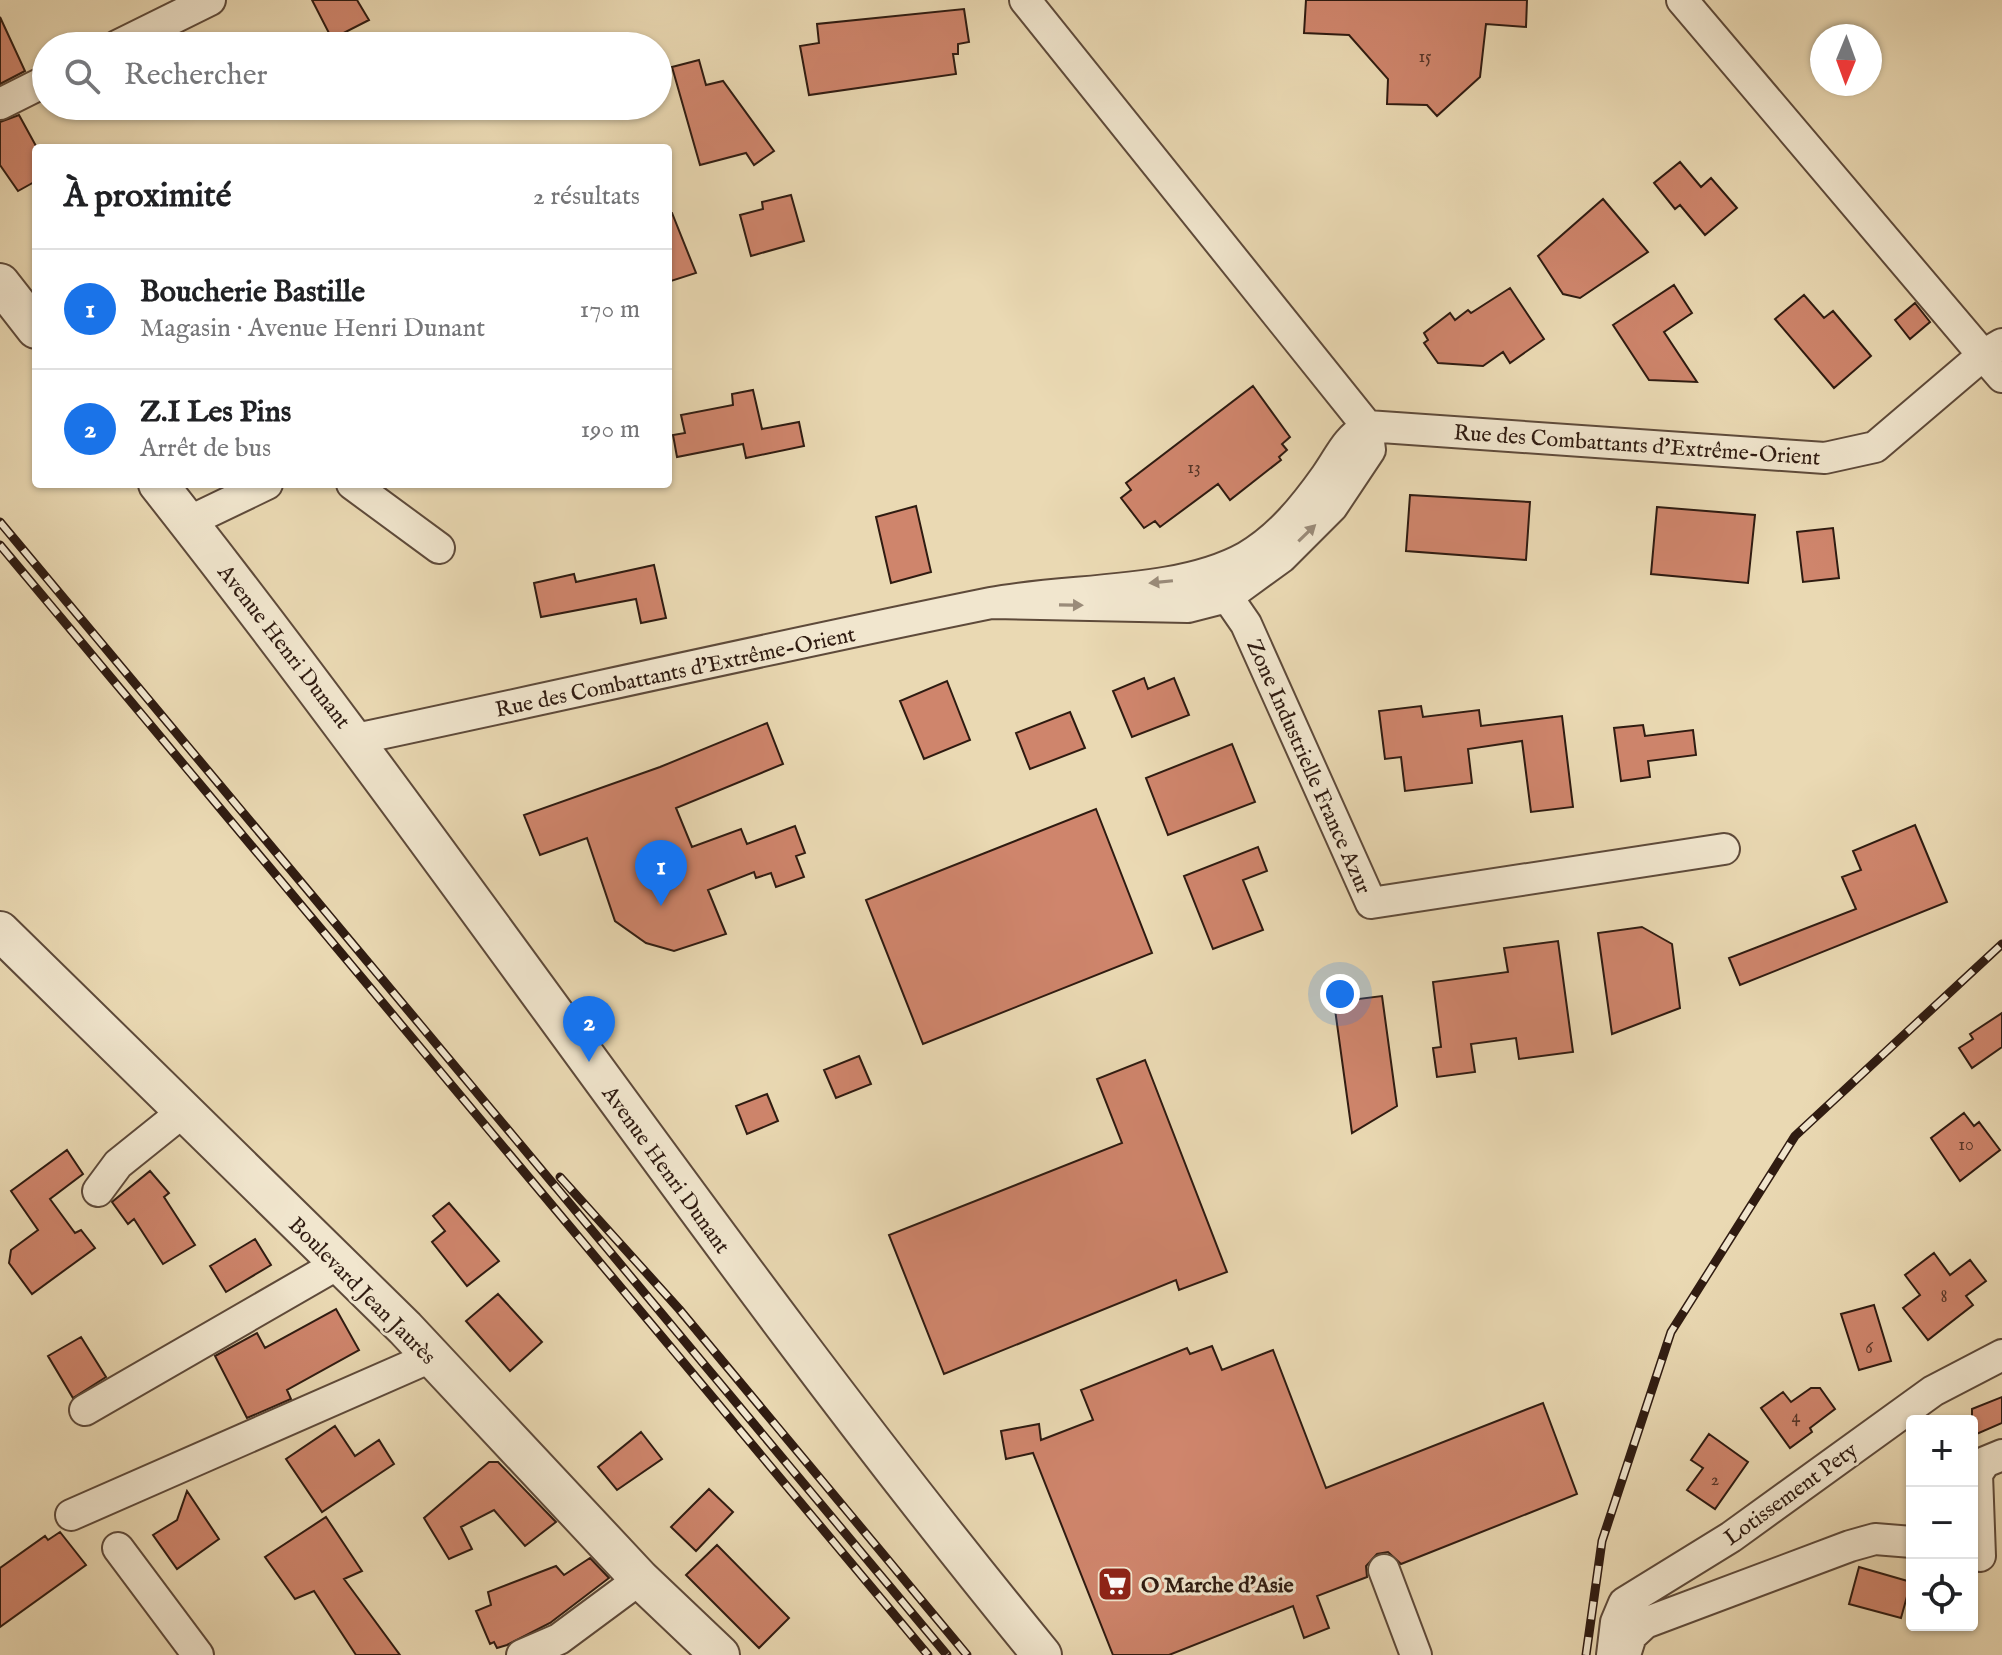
<!DOCTYPE html>
<html lang="fr">
<meta charset="utf-8">
<style>
:root{--surface:#fff;--page:#f6f6f6;--text:#202124;--muted:#757577;--line:#e0e0e0;--accent:#1a73e8}
body{margin:0;font-family:"IM FELL English",serif;background:var(--page);color:var(--text)}
.controls{position:absolute;right:24px;bottom:24px;display:grid;overflow:hidden;border-radius:8px;box-shadow:0 2px 6px #0004}
.controls button{width:72px;height:72px;display:grid;place-items:center;padding:0;border:0;border-bottom:2px solid var(--line);background:var(--surface);color:var(--text);font:40px sans-serif}
.compass{position:absolute;left:1810px;top:24px;width:72px;height:72px;border-radius:50%;background:var(--surface);box-shadow:0 2px 6px #0004;rotate:181deg}
.you{position:absolute;left:1340px;top:994px;width:28px;height:28px;margin:-20px;border:6px solid #fff;border-radius:50%;background:#1a73e8;box-shadow:0 0 0 12px #1a73e833}
.badge{display:grid;place-items:center;width:52px;height:52px;border-radius:50%;background:var(--accent);color:#fff;font-size:26px;font-weight:700}
.pin{position:absolute;translate:-50% -66px;filter:drop-shadow(0 2px 4px #0008)}
.pin::after{content:'';position:absolute;top:42px;width:28px;height:24px;background:inherit;clip-path:polygon(0 0,100% 0,50% 100%)}
.list{margin:0;padding:0;list-style:none}
h2{display:flex;justify-content:space-between;align-items:center;height:104px;margin:0;padding:0 32px;font-size:34px}
h2 small{font-size:26px;font-weight:400;color:var(--muted)}
.list li{display:grid;grid-template-columns:52px 1fr auto;gap:24px;align-items:center;box-sizing:border-box;height:120px;padding:0 32px;border-top:2px solid var(--line)}
.list b{display:block;font-size:30px;white-space:nowrap}
.list p{margin:0;font-size:26px;white-space:nowrap;color:var(--muted)}
.list em{font-size:26px;font-style:normal;color:var(--muted)}
.icon{flex:none;width:44px;height:44px;fill:none;stroke:currentColor;stroke-width:2;stroke-linecap:round;stroke-linejoin:round}
.map{position:relative;flex:none;width:2002px;height:1655px;overflow:hidden}
.search{position:absolute;background:var(--surface);box-shadow:0 2px 6px #0004;left:32px;top:32px;width:640px;height:88px;display:flex;align-items:center;gap:20px;box-sizing:border-box;padding:0 28px;border-radius:44px;color:var(--muted);font-size:30px}
.panel{position:absolute;background:var(--surface);box-shadow:0 2px 6px #0004;left:32px;top:144px;width:640px;height:344px;border-radius:8px}
.map>svg:first-child{display:block}
.building{fill:#cf856c;stroke:#2f1b11;stroke-width:2}
.lines{fill:none;stroke-linecap:round;stroke-linejoin:round}
.minor-casing{stroke:#5e4a3a;stroke-width:34}
.tertiary-casing{stroke:#5e4a3a;stroke-width:42}
.minor{stroke:#f1e6ce;stroke-width:30}
.tertiary{stroke:#f1e6ce;stroke-width:38}
.rail-casing{stroke:#2f1b11;stroke-width:9}
.rail{stroke:#f1e6ce;stroke-width:6;stroke-dasharray:18;stroke-linecap:butt}
.oneway{fill:#9a8b79}
.labels{text-anchor:middle;stroke-width:6;stroke-linejoin:round;paint-order:stroke}
.number-label{font-size:18px;fill:#573628}
.street-label{font-size:22px;fill:#2f1b11;stroke:#f1e6ce}
.poi-label{font-size:22px;font-weight:bold;fill:#2f1b11;stroke:#f1e6ce;text-anchor:start}
</style>
<div class="map">
<svg width="2002" height="1655" viewBox="0 0 2002 1655">
<rect width="100%" height="100%" fill="#ead9b3"/>
<filter id="stains"><feTurbulence type="fractalNoise" baseFrequency=".0025" numOctaves="4"/><feColorMatrix values="0 0 0 0 .2 0 0 0 0 .09 0 0 0 0 .02 0 0 0 .5 -.17"/></filter>
<radialGradient id="worn" r=".72"><stop offset=".6" stop-color="#630" stop-opacity="0"/><stop offset="1" stop-color="#630" stop-opacity=".3"/></radialGradient>
<path class="building" d="M312,0H357L369,20L332,39Z
M1306,0H1527L1526,27L1486,24L1480,77L1437,116L1427,105L1387,104L1388,79L1349,35L1304,33Z
M964,9L969,42L958,44V54H953L956,74L809,95L800,46L819,43L817,24Z
M0,17L25,71L0,84Z
M699,60L706,85L723,81L774,151L754,165L746,153L700,165L672,67Z
M19,115L36,146V181L18,191L0,165V122Z
M1680,162L1701,187L1711,178L1737,208L1705,235L1680,205L1675,209L1654,183Z
M791,195L804,241L751,256L740,215L763,209L762,202Z
M1603,199L1648,252L1580,298L1563,294L1538,256Z
M668,213H672L696,273L668,282Z
M1674,285L1692,313L1664,332L1697,382L1649,380L1613,325Z
M1510,288L1544,339L1510,363L1503,352L1483,366L1438,363L1424,343L1428,340L1424,333L1450,313L1455,320L1468,310L1471,313Z
M1804,295L1824,318L1833,311L1871,356L1834,388L1775,319Z
M1915,303L1930,322L1910,339L1895,320Z
M1253,386L1290,437L1282,444L1287,450L1279,457L1281,460L1230,500L1218,484L1160,527L1155,521L1144,528L1121,498L1131,490L1126,483Z
M753,390L762,429L799,422L804,446L746,458L743,444L677,457L673,435L685,433L681,415L733,405L732,394Z
M1410,495L1530,502L1526,560L1406,551Z
M916,506L931,572L891,583L876,517Z
M1657,507L1755,515L1748,583L1651,574Z
M1833,528L1839,578L1803,582L1797,532Z
M654,565L666,618L641,623L636,599L541,617L534,583L574,574L576,582Z
M1144,678L1148,689L1174,678L1189,715L1132,737L1113,691Z
M947,681L970,740L924,759L900,701Z
M1421,706L1423,717L1479,710L1481,726L1562,716L1573,807L1531,812L1522,741L1468,749L1472,783L1405,791L1401,757L1385,759L1379,711Z
M1070,712L1085,748L1030,769L1016,733Z
M767,723L783,764L676,808L692,847L741,829L747,844L795,826L805,853L796,856L804,877L776,887L771,873L756,878L754,872L708,890L726,934L674,951L646,943L615,921L587,838L540,855L524,815L660,767Z
M1643,725L1645,736L1693,730L1696,755L1648,761L1650,777L1621,781L1614,728Z
M1232,744L1255,802L1168,835L1146,778Z
M1096,809L1152,953L923,1044L866,900Z
M1915,825L1947,902L1740,985L1729,958L1856,909L1842,877L1861,870L1853,851Z
M1258,847L1267,871L1243,880L1263,930L1213,949L1184,876Z
M1642,927L1672,944L1680,1008L1612,1034L1598,933Z
M1558,941L1573,1052L1519,1059L1516,1038L1471,1044L1475,1072L1437,1077L1433,1048L1441,1047L1433,982L1508,972L1504,948Z
M1382,996L1397,1106L1352,1133L1334,1002Z
M2002,1013V1047L1972,1068L1959,1048L1973,1039L1970,1034Z
M859,1056L871,1084L836,1098L824,1070Z
M1145,1060L1227,1272L1179,1290L1176,1280L944,1374L889,1235L1122,1143L1097,1079Z
M767,1094L778,1121L747,1134L736,1106Z
M1964,1113L1974,1126L1979,1122L2000,1150L1960,1181L1931,1138Z
M67,1150L83,1174L50,1199L75,1233L81,1230L95,1248L32,1294L9,1263L11,1250L38,1230L11,1191Z
M150,1171L169,1193L164,1197L195,1245L163,1264L134,1219L128,1224L112,1202Z
M449,1203L499,1261L467,1286L432,1242L445,1231L433,1216Z
M255,1239L271,1265L226,1292L210,1266Z
M1934,1253L1950,1275L1970,1260L1986,1281L1966,1296L1973,1305L1928,1340L1903,1308L1920,1295L1905,1275Z
M498,1294L542,1342L510,1371L466,1321Z
M1874,1305L1891,1361L1859,1370L1841,1314Z
M336,1309L359,1350L287,1390L291,1399L247,1418L215,1356L257,1333L265,1348Z
M81,1337L106,1377L73,1398L48,1356Z
M1212,1346L1222,1370L1273,1350L1326,1488L1543,1403L1577,1494L1401,1564L1388,1552L1377,1554L1366,1566L1367,1577L1317,1596L1329,1628L1304,1638L1293,1606L1169,1655H1113L1033,1453L1006,1459L1001,1431L1039,1424L1041,1440L1093,1420L1081,1390L1187,1348L1190,1354Z
M1811,1388H1820L1835,1409L1810,1428L1812,1432L1790,1448L1761,1408L1783,1392L1791,1402Z
M2002,1397V1423L1972,1436V1409Z
M335,1426L355,1456L379,1440L394,1464L322,1512L286,1459Z
M641,1432L662,1459L617,1490L598,1467Z
M1709,1434L1748,1462L1715,1509L1687,1490L1703,1468L1691,1460Z
M489,1462H498L556,1522L525,1546L494,1510L461,1527L472,1549L449,1559L424,1518Z
M709,1489L733,1512L696,1551L671,1527Z
M187,1491L219,1539L177,1569L153,1535L177,1520Z
M326,1517L362,1571L344,1579L400,1655H356L314,1591L295,1599L265,1557Z
M60,1532L86,1565L0,1627V1568L45,1536L48,1540Z
M717,1545L789,1618L759,1648L686,1575Z
M590,1558L609,1578L550,1623L507,1645L497,1648L494,1642L490,1644L476,1611L491,1605L488,1592L556,1566L564,1575Z
M1859,1567L1911,1582L1901,1618L1849,1604Z"/>
<g class="lines">
<defs>
<path id="minor" d="M1025,0L1367,426L1825,458L1875,447L1983,355L1682,0
M117,46L210,0
M0,104L46,81
M2002,344L1983,355L2002,377
M352,484L439,548
M188,522L267,484
M1217,582L1246,624L1371,903L1724,849
M356,739C568,694 779,646 991,603C1068,588 1178,595 1246,557C1279,538 1304,507 1326,476C1342,453 1344,442 1367,426L1370,450L1332,507L1282,557L1227,597L1188,607L993,603
M98,1191L118,1164L184,1111
M85,1410L338,1264
M71,1515L431,1357
M118,1548L198,1655
M1972,1554L1980,1556L1977,1474L1985,1462L2002,1455
M1384,1570L1416,1655
M522,1655L559,1639L640,1579
M1612,1655L1616,1622L1624,1603L1731,1537L1933,1391L2002,1355
M1625,1655L1631,1636L1645,1623L1850,1546L1875,1539L1912,1542"/>
<path id="tertiary" d="M0,283L36,329
M158,484C461,868 731,1277 1042,1655
M0,931L405,1328L640,1579L720,1655"/>
</defs>
<use href="#minor" class="minor-casing"/>
<use href="#tertiary" class="tertiary-casing"/>
<use href="#minor" class="minor"/>
<use href="#tertiary" class="tertiary"/>
<defs>
<path id="rail" d="M0,522L947,1655
M0,545L928,1655
M560,1177L679,1309L967,1655
M1586,1655L1602,1541L1671,1332L1795,1136L2002,944"/>
</defs>
<use href="#rail" class="rail-casing"/>
<use href="#rail" class="rail"/>
</g>
<defs><path id="oneway-solid" d="M-6-.8H1V-3.2L6.5 0L1 3.2V.8H-6Z" transform="scale(2)"/></defs>
<g class="oneway">
<use href="#oneway-solid" transform="translate(1307 533) rotate(-44)"/>
<use href="#oneway-solid" transform="translate(1161 582) rotate(174)"/>
<use href="#oneway-solid" transform="translate(1071 605) rotate(1)"/>
</g>
<defs>
<symbol id="supermarket-square" viewBox="-11 -11 22 22"><rect x="-9" y="-9" width="18" height="18" rx="4" fill="#8f2418" stroke="#f1e6ce"/><path d="M-6-5.5h2.5l.6 2H6L4.5 2H-2.5L-4.4-4H-6ZM-1.5 3.2a1.3 1.3 0 1 0 .1 0ZM3 3.2a1.3 1.3 0 1 0 .1 0Z" fill="#fff"/></symbol>
</defs>
<g fill-rule="evenodd">
<use href="#supermarket-square" x="1095" y="1564" width="40" height="40"/>
</g>
<g class="labels">
<g class="number-label">
<text x="1425" y="62">15</text>
<text x="1194" y="473">13</text>
<text x="1966" y="1150">10</text>
<text x="1944" y="1302">8</text>
<text x="1869" y="1353">6</text>
<text x="1796" y="1422">4</text>
<text x="1715" y="1485">2</text>
</g>
<g class="street-label">
<text transform="translate(1637 444) rotate(4)" y="8">Rue des Combattants d'Extrême-Orient</text>
<text transform="translate(285 646) rotate(52)" y="8">Avenue Henri Dunant</text>
<text transform="translate(675 671) rotate(-12)" y="8">Rue des Combattants d'Extrême-Orient</text>
<text transform="translate(1310 766) rotate(66)" y="8">Zone Industrielle France Azur</text>
<text transform="translate(667 1169) rotate(54)" y="8">Avenue Henri Dunant</text>
<text transform="translate(363 1290) rotate(45)" y="8">Boulevard Jean Jaurès</text>
<text transform="translate(1790 1493) rotate(-36)" y="8">Lotissement Pety</text>
</g>
<g class="poi-label">
<text x="1141" y="1592">O Marche d'Asie</text>
</g>
</g>
<rect width="100%" height="100%" filter="url(#stains)"/>
<rect width="100%" height="100%" fill="url(#worn)"/>
</svg>
<div class="controls">
<button>+</button>
<button>−</button>
<button><svg class="icon" aria-label="locate" viewBox="0 0 24 24"><circle cx="12" cy="12" r="6"/><path d="M12 2v4M12 18v4M2 12h4M18 12h4"/></svg></button>
</div>
<svg class="compass" viewBox="-18 -18 36 36"><path d="M0-13l5 13h-10z" fill="#e53935"/><path d="M0 13l5-13h-10z" fill="#757577"/></svg>
<div class="you"></div>
<div class="pin badge" style="left:661px;top:906px">1</div>
<div class="pin badge" style="left:589px;top:1062px">2</div>
<div class="search"><svg class="icon" aria-label="search" viewBox="0 0 24 24"><circle cx="10" cy="10" r="6"/><path d="M15 15l6 6"/></svg>Rechercher</div>
<section class="panel">
<h2>À proximité<small>2 résultats</small></h2>
<ul class="list">
<li><span class="badge">1</span><div><b>Boucherie Bastille</b><p>Magasin · Avenue Henri Dunant</p></div><em>170 m</em></li>
<li><span class="badge">2</span><div><b>Z.I Les Pins</b><p>Arrêt de bus</p></div><em>190 m</em></li>
</ul>
</section>
</div>
